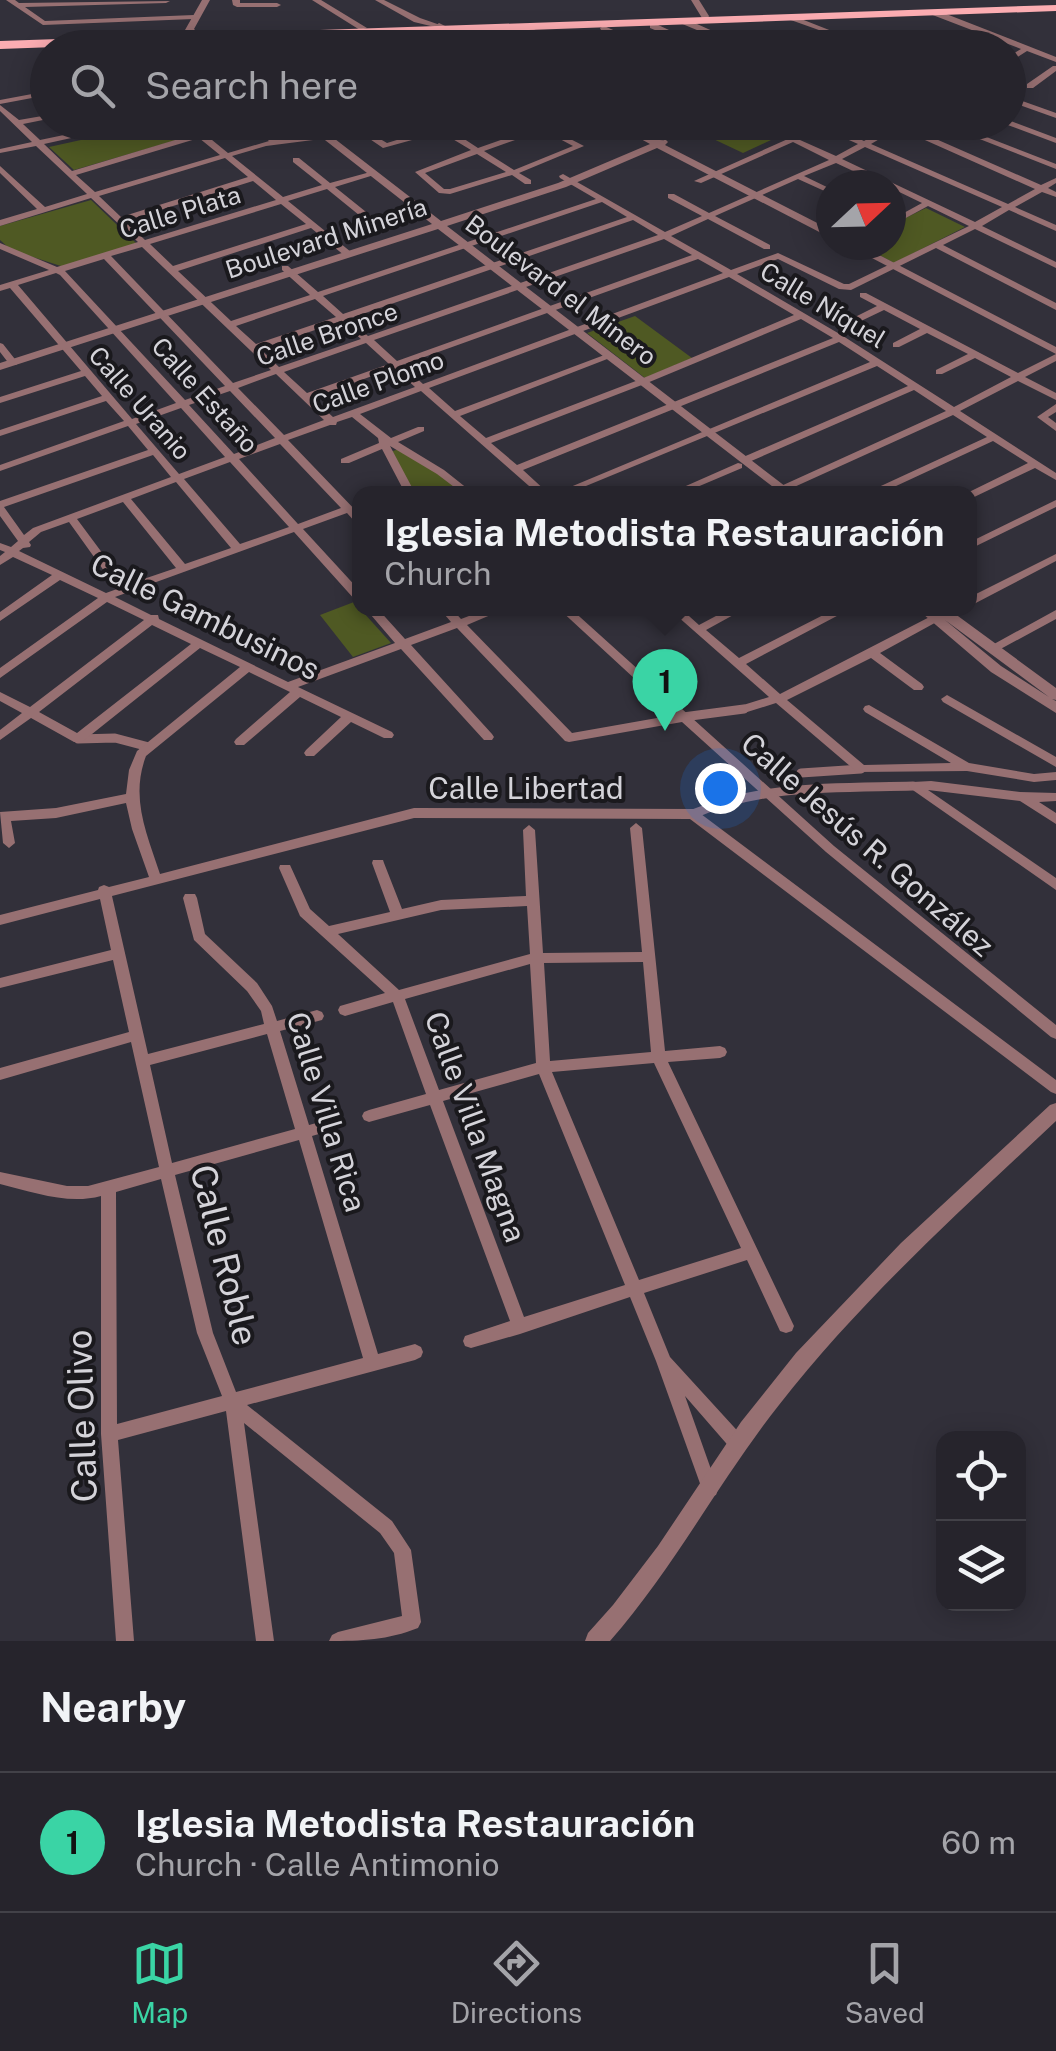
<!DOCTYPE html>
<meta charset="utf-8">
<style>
:root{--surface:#26242c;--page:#2e2c34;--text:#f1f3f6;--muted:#a4a4a9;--line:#424148;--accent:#3ad4a5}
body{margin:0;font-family:"Public Sans",sans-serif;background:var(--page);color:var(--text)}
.controls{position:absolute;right:30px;bottom:30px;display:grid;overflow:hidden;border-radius:20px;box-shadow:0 5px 25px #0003}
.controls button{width:90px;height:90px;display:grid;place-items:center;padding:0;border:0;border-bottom:2px solid var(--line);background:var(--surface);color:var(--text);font:50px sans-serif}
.compass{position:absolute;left:816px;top:170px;width:90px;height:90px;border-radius:50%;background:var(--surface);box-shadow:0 5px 25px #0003;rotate:68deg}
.you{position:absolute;left:720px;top:788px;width:35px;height:35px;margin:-25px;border:8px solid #fff;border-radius:50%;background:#1a73e8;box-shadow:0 0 0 15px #1a73e833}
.badge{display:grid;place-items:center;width:65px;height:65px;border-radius:50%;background:var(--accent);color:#111;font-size:32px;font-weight:700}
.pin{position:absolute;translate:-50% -82px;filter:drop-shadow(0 2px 5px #0008)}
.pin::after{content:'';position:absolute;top:52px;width:35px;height:30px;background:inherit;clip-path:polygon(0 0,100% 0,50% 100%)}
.popup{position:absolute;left:352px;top:486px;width:625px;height:130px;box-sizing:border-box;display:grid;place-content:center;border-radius:20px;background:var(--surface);filter:drop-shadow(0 2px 8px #0005);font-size:32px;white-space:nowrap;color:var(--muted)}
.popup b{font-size:38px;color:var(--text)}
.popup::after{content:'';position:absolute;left:50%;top:100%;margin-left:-20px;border:20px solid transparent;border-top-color:var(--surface)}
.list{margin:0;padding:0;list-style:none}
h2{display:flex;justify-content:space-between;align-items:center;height:130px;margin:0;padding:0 40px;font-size:42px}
h2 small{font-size:32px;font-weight:400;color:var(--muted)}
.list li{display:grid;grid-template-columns:65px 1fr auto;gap:30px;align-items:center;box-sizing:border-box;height:140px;padding:0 40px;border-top:2px solid var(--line)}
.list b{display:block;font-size:38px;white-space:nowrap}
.list p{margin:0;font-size:32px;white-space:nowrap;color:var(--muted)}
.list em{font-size:32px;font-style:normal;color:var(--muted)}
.icon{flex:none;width:55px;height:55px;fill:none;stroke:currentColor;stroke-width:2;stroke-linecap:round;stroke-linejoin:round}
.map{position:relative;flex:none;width:1056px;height:1641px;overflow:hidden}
.search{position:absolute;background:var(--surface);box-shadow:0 5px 25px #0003;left:30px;right:30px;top:30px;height:110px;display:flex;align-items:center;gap:25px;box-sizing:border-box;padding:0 35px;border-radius:55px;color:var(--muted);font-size:38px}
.sheet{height:270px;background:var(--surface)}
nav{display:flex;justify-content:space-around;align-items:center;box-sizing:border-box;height:140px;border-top:2px solid var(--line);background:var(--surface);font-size:28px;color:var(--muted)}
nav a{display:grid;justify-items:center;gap:5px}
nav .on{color:var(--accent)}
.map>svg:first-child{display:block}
.green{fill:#4f5923}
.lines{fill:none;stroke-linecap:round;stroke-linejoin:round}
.pedestrian{stroke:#977072;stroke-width:9}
.minor{fill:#977072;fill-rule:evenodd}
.tertiary{fill:#977072;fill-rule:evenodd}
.primary{fill:#fcadb2;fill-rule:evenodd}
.labels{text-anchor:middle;stroke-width:8;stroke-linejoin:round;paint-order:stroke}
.far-street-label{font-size:25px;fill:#d4d3d9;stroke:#1a191d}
.street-label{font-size:30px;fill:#d4d3d9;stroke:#1a191d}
.near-street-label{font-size:35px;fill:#d4d3d9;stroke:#1a191d}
</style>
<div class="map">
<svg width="1056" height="1641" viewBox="0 0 1056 1641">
<rect width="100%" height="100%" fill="#32303a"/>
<path class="green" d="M158,123H179L194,135L74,170L49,147Z
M697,123H734L771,140L743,153L688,127Z
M91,200L137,244L64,267L11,250L0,240V226Z
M926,208L965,227L894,263L861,245H891V225Z
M635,316L692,358L645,378L587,333Z
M399,449L441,473L464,493H414L390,452Z
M354,602L391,643L353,657L320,615Z"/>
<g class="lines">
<path class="pedestrian" d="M683,717L744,709
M78,739L115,738L149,747
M801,773L861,769
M693,814C764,784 838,788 913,786"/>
<path class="minor" d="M6,0H15L19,3L170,1L166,3L25,7L45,21L194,15L198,17L194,19L43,25Z
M232,0H240V3H277L281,5L277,7H237L233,5Z
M312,0H321L367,28L360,30Z
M375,0H384L420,18L443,26L439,28L414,22Z
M691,0H699L709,16L708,18H702Z
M930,10H936L1056,57V62L1027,51L1008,63V57L1021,49L930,14Z
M791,15L875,48H864L836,37L816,48H806L830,34L788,19L787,17Z
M680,19H686L750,48H740L680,23Z
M650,24H656L708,48H698L650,28Z
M525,25H528L563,48H554L522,29L521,27Z
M604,26L650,46V48H640L601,30L600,28Z
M328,31L332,33L331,48H323L324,33Z
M1053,66H1056V71L1033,88H1027V84Z
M48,91V95L0,104V100Z
M1008,96L1056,113V118L1008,101Z
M0,105L19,120L48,115V119L23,124L40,140L126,122H144L44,144L72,171L195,134L181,122H190L228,153L269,141L247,122H256L278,140L313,136L317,138L313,140L266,146L232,156L283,197L322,185L293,162V158H299L330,183L374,171V175L335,187L381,224V228H375L327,189L288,201L351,252V256H345L311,228L178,271L231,321L310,295L282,270V266H288L318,292L596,199L560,178L559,176L563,174L665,232L702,216L668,198V194H674L709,213L829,160L793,142L701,183L694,181L817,126L811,122H823L864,141L892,125L889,122H908L904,125L1041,185L1056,178V183L1048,188L1056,192V197L1042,192L1015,207L1056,225V231L1009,210L982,226L1056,262V268L975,229L943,245L1056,303V310L936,248L851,290L839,289L778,259L737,274L843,336L954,407L1011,377L975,358L942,374H936V370L968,354L927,333L899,347H893V343L920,329L884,310L861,321H855V317L877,306L860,297V293H866L1018,373L1056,354V361L1025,377L1056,393V400L1018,381L960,411L1056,473V480L1035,468L970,499V493H967L1028,463L993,441L881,493H869L870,491L987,437L953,415L781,493H769L770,491L946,411L914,390L749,462H741V458L908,386L877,366L569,493H556L870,362L839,342L523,470L548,493H537L421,391L360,414L391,438L418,427H424V431L398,442L444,470L473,493H462L437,474L390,446L415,493H405L382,449L349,463H341V459L379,443L378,438L352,417L337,422L336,425H330L288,440L360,515V524L356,523L347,513L303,529L360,591V602L356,601L294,532L115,597L151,615H158L159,619L288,682L395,643L365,608H377L405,639L451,622L439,608H451L461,619L490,608H507L467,625L572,733L674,715L558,608H570L834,846L1056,1025V1039L1051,1037L826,852L682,722L569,742L565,741L457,628L411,645L492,734L494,737L492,740H484L401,649L298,687L392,732L394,735L392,738H384L351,722L314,756H306L304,753L306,750L341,717L300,697L244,745H236L234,742L236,739L290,692L249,672L146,756C130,798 147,834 160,874L414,808L693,809L697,811L1056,1080V1094L1051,1092L690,819L414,818L112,896L148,1054L264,1024L261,1011L247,991L194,940L183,898L185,894H195L197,898L205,934L257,983L272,1006L277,1021L317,1010L322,1012L324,1016L322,1020L280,1031L309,1125L331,1119L336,1121L338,1125L336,1129L312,1136L378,1354L415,1344L421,1347L423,1352L421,1357L415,1360L247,1405L392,1521L411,1550L421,1622L418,1628C388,1640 361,1641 329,1641L332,1635L338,1632L402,1616L394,1553L380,1533L244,1423L274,1641H256L226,1411L118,1440L134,1641H116L101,1434V1196C68,1205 33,1192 0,1184V1172L67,1186H88L159,1167L131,1042L0,1080V1068L129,1032L113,960L0,988V978L111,950L100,899L0,925V915L98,890L99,887L104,885L109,887L149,877L132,829L126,803L56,818L11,821L15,843L9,848L3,843L0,812L56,808L126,794L129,770L137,751L240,667L200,648L82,742H74L31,718L0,740V730L22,713L0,701V692L30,707L144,620L107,602L0,678V668L98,598L60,580L0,621V612L52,575L13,557L0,565V556L5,552L0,550V543L11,547L18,541L0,516V501L148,450L128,426L0,471V465L124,421L106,401L0,436V430L102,396L85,376L0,403V397L81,371L10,288L0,291V285L49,270L0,249V243L57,267L138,242L91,198L0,226V220L37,209L0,173V166L45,207L87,194L36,146L0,153V149L32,142L0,111ZM898,128L1035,189L1008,204L871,144ZM824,129L858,144L836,156L800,140ZM199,138L220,155L95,192L76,175ZM865,147L1002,207L975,222L842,159ZM225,158L248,177L121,217L99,196ZM836,163L883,185H891V188L922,203L891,220V226L928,206L969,226L849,284H844L778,253L731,270L671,236L708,219L764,249H770V245L715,216L798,179L831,194V189L804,176ZM253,181L276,200L145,240L125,221ZM602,202L627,217L343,314L323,296ZM281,204L306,224L173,266L150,244ZM633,220L658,235L368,336L348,319ZM664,239L692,255L397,361L374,340ZM142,247L271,370L233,383L111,256ZM104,259L225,386L185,400L65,271ZM698,259L723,273L423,384L402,365ZM56,273L60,275L176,403L132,419L18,285ZM729,277L794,315L641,379L486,438L460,416L615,356L610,353L607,354L455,411L429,388ZM315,299L336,317L256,344L236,326ZM801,319L833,338L517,465L491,443L647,383ZM341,321L361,339L279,367L260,349ZM366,343L389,364L307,393L284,372ZM394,368L415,387L333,417L312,398ZM276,374L324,420L284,435L238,388ZM230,391L275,438L234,454L189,405ZM181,408L225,457L179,474L136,424ZM280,444L341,508L298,524L239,459ZM153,455L171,477L33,528L24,535L4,507ZM230,462L289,527L240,544L184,479ZM176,482L231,548L185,564L131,499ZM123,502L176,568L126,585L77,519ZM69,522L117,589L106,593L19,551L23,548L30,547L31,545L29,542L41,532ZM152,625L191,644L77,733L39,712ZM267,1034L295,1129L172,1163L150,1065ZM299,1140L363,1358L236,1392L213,1333L175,1175ZM161,1179L197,1333L222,1396L117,1424L116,1192Z
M1008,120L1056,138V143L1005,124L1008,122Z
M376,122H386L370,133L387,143L436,128L427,122H437L443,126L455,122H469L449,129L478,148L543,125L584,146L519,173L531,180V184H525L512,175L450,194L439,193L415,172L471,150L441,132L383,148L361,133ZM543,130L573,146L514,170L484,151ZM477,154L506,172L450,189H444L425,173Z
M677,122H685L679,132L656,140L652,138L673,128Z
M936,122H948L1056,164V169Z
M0,343L3,344L18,363L16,365H10L0,352Z
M1056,404V412L1048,417L1056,423V431L1037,417Z
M738,463L742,464V468L683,493H670Z
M1056,500V507L970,549V542Z
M1056,554V561L970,606V597Z
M668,608H680L699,625L731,608H746L706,630L739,658L837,608H852L746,664L780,694L947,608H962L880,653L922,684L924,687L922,690H914L871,658L787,700L864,765L951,763L865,712L863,709L865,706L869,705L969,763L1034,774L1056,772V780L1034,782L967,771L857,772L776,703L744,713L740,712L738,709L740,706L769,697Z
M1056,610V619L995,652L991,653L985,649Z
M947,695L1056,757V767L943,702L941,699Z
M931,781L1020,792L1056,793V801L1039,802L1056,813V824L1020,801L928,790L1056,878V890L907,786L913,782Z
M636,823L642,828L665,1051L720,1046L725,1048L727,1052L725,1056L720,1058L668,1062L794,1326L792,1331L786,1333L780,1331L747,1260L644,1293L670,1357L744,1438L746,1444L744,1450L738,1452L732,1450L685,1396L718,1489L716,1495L710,1497L704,1495L702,1489L656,1361L630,1297L520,1334L471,1348L465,1346L463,1341L465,1336L510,1321L430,1105L369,1122L364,1120L362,1116L364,1112L369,1110L426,1094L393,1002L345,1016L340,1014L338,1010L340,1006L385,993L300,916L279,868L280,865H290L310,909L329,926L390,912L372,863L373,860H383L384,863L402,909L441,900L526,896L523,830L529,825L535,830L543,953L642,952L630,828ZM527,906L530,954L399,990L338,934L441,910ZM643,962L651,1052L550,1061L544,963ZM530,964L536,1063L439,1090L405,999ZM654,1063L741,1248L639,1280L552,1072ZM539,1074L625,1285L524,1317L443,1101Z"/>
<path class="tertiary" d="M202,0H210L194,29L214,48H204L185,30Z
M439,23L486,46L487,48H475L436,28L435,26Z
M302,122H313L441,221L558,183L650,144L610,122C631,122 647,142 666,140L668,142L665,145L831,230V237L827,236L657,148L566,187L447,226L794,493H781L438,229L0,370V363L432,224Z
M847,245H860L1056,347V354Z
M916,608H947L1056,688V700L1052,699L1056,701V713L991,672ZM945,620L1049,697L1001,666Z
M1056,1103V1121C960,1211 861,1300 779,1405C719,1481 674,1568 610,1641H585L588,1633L613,1605L658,1546L741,1422L796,1353L901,1243L1050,1105Z"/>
<path class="primary" d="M1056,5V11L0,49V41Z"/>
</g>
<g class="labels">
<g class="far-street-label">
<text transform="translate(180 212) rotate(-17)" y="9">Calle Plata</text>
<text transform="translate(326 238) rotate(-18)" y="9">Boulevard Minería</text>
<text transform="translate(561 290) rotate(37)" y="9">Boulevard el Minero</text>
<text transform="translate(823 305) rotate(31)" y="9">Calle Níquel</text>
<text transform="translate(327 334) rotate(-19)" y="9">Calle Bronce</text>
<text transform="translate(378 382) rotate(-20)" y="9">Calle Plomo</text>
<text transform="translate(205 395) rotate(48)" y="9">Calle Estaño</text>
<text transform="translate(140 403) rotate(49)" y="9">Calle Uranio</text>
</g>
<g class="street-label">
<text transform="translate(205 617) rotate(26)" y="10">Calle Gambusinos</text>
<text x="526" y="799">Calle Libertad</text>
<text transform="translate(867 845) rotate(41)" y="10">Calle Jesús R. González</text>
<text transform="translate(326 1112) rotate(73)" y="10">Calle Villa Rica</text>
<text transform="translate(475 1127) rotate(70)" y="10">Calle Villa Magna</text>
</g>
<g class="near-street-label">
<text transform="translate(224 1255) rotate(76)" y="12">Calle Roble</text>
<text transform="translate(82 1416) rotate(-92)" y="12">Calle Olivo</text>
</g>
</g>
</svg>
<div class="controls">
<button><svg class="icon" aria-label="locate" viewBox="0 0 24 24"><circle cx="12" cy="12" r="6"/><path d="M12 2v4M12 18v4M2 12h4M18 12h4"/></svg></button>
<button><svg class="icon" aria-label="layers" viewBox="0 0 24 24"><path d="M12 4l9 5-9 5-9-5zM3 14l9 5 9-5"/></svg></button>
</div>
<svg class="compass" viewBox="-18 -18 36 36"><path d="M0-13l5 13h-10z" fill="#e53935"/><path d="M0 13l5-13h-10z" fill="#a4a4a9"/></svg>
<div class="you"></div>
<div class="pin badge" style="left:665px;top:731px">1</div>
<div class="popup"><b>Iglesia Metodista Restauración</b>Church</div>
<div class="search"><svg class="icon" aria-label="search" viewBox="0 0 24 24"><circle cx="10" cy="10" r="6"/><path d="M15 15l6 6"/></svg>Search here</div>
</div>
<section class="sheet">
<h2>Nearby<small></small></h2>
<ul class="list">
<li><span class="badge">1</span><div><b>Iglesia Metodista Restauración</b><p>Church · Calle Antimonio</p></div><em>60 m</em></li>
</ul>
</section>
<nav>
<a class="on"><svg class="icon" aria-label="map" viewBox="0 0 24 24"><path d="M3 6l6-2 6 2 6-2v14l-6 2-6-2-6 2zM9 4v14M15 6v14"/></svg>Map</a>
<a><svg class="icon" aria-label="directions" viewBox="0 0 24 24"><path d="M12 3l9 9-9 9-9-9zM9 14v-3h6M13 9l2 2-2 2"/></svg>Directions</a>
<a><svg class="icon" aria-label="saved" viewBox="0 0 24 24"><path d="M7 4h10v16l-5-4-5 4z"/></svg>Saved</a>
</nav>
